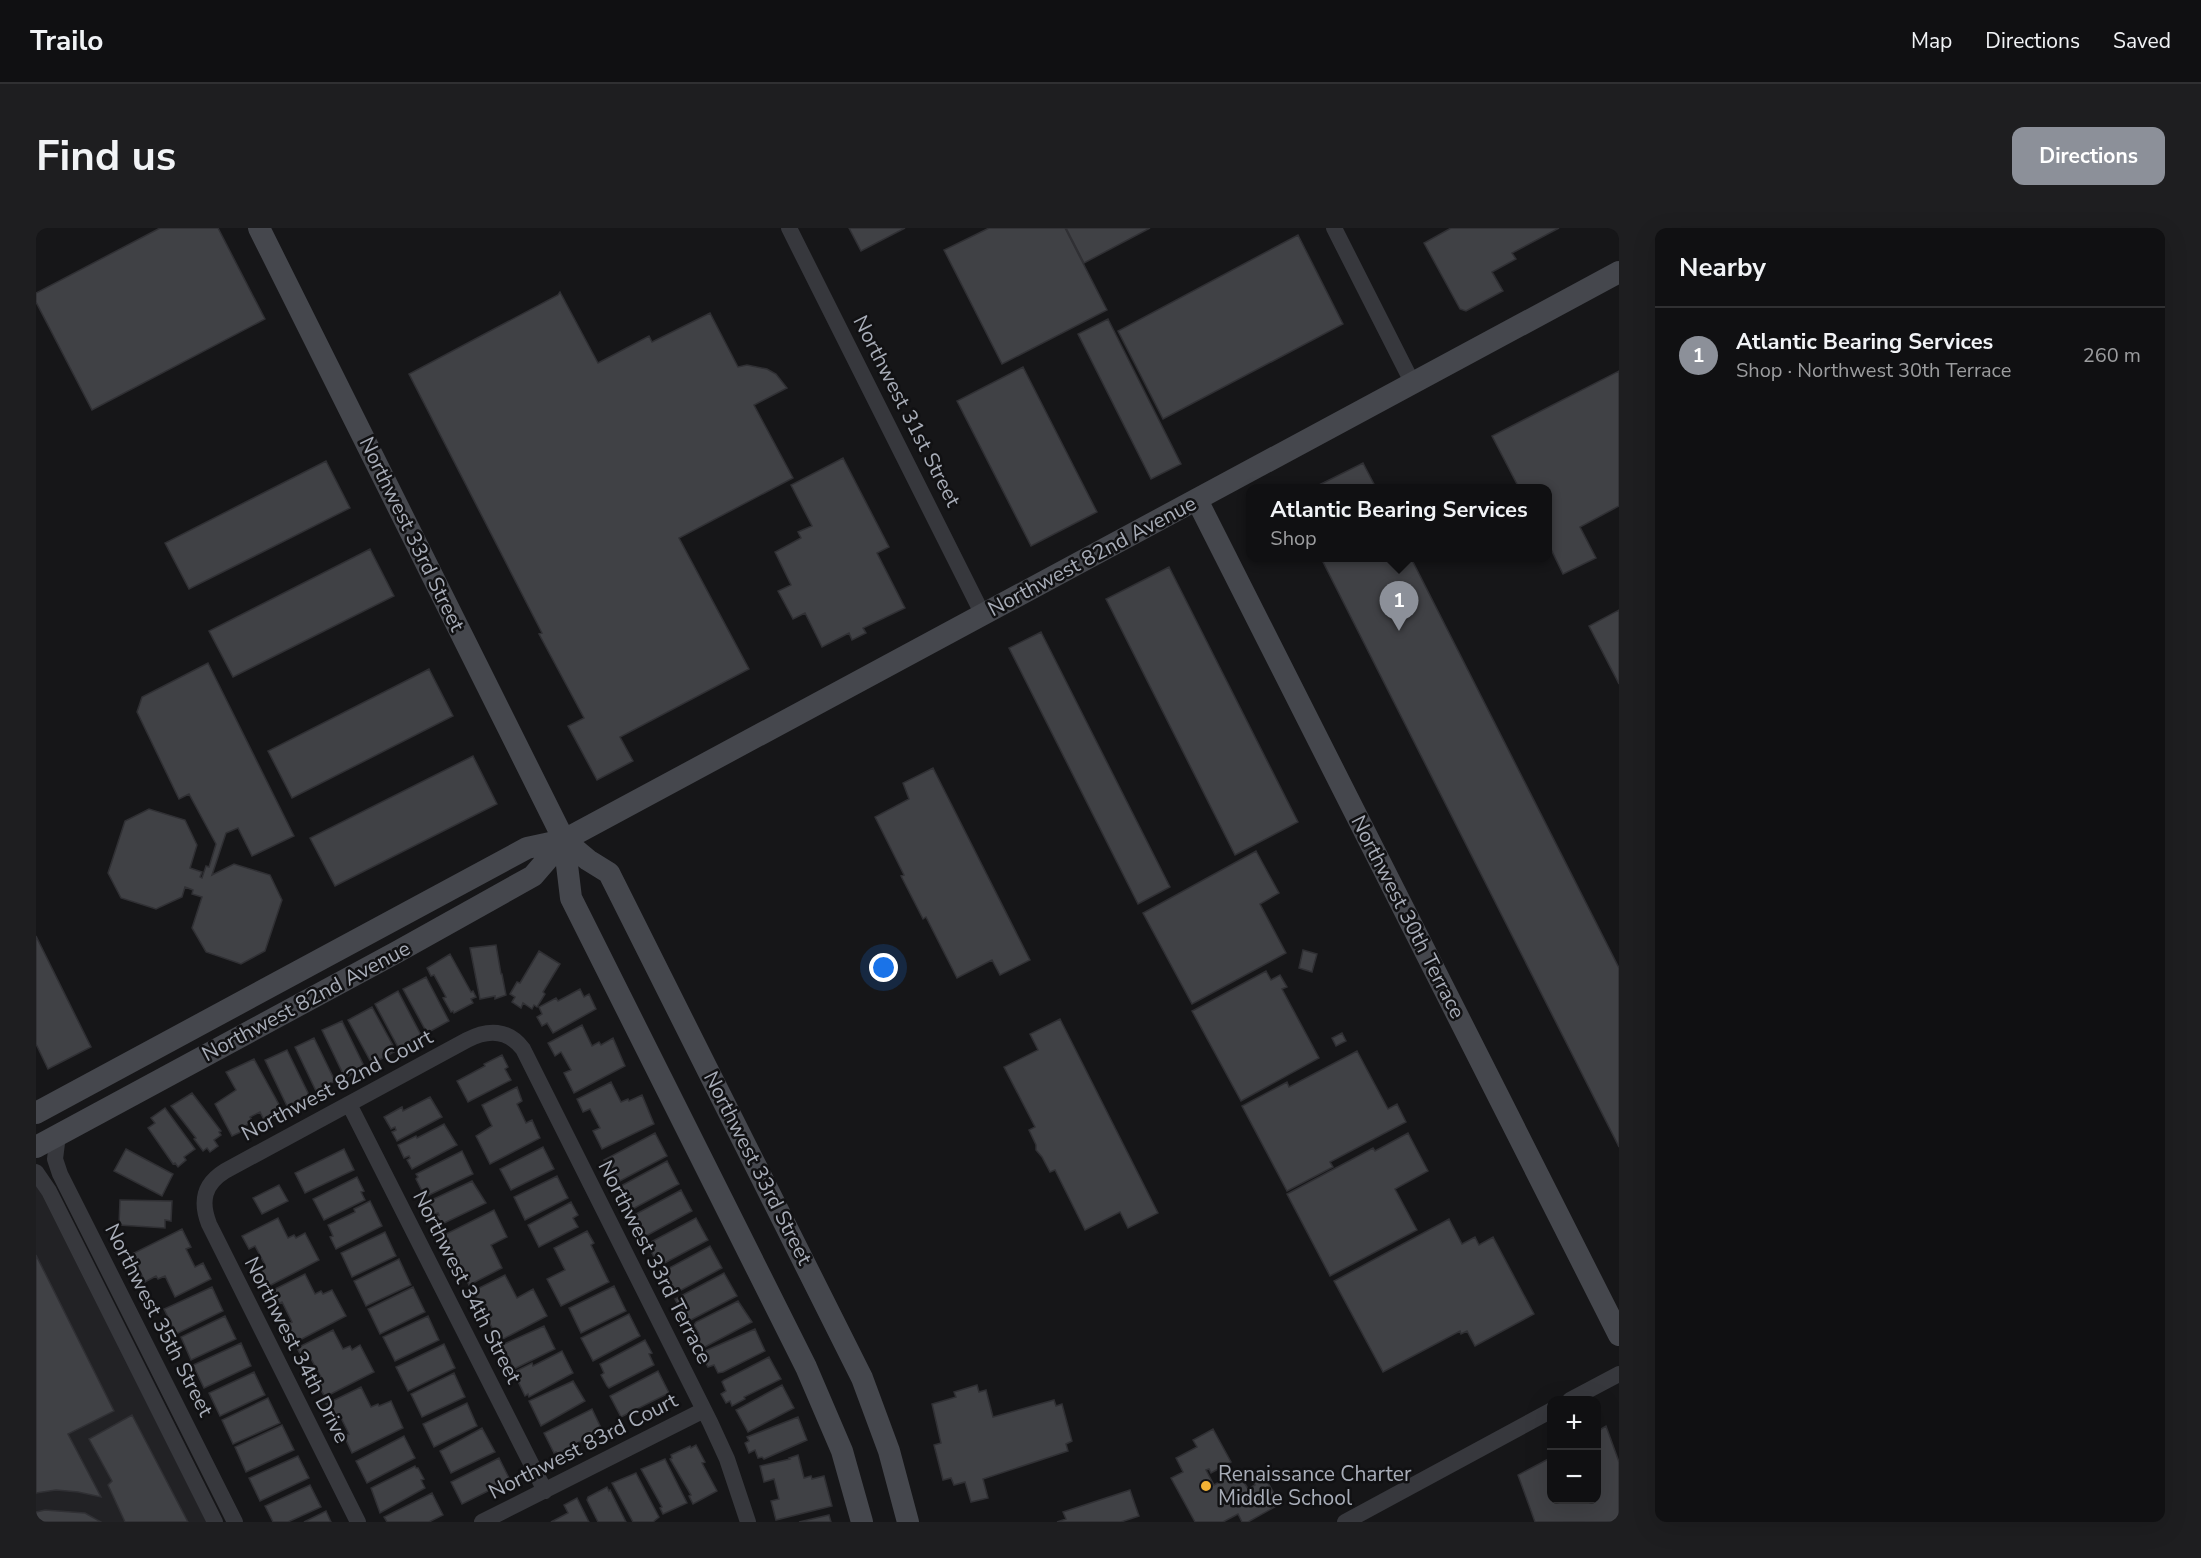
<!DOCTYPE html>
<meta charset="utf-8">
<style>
:root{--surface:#101012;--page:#1e1e20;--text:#f1f3f6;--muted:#9c9d9f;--line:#303032;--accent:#8c9099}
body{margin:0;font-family:"Nunito Sans",sans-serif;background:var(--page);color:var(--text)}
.controls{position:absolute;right:18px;bottom:18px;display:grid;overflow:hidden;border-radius:12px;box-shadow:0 6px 24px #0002}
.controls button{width:54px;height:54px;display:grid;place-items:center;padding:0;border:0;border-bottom:2px solid var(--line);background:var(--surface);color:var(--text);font:30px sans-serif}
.you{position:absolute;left:848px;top:740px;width:21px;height:21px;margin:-15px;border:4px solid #fff;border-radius:50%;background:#1a73e8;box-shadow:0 0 0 9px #1a73e833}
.badge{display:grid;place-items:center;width:39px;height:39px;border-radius:50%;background:var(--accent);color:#fff;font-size:20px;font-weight:700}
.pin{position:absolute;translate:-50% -50px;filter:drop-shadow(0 2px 3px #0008)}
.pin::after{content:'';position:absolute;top:32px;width:21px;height:18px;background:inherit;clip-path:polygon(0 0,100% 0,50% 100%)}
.popup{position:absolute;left:1210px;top:256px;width:306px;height:78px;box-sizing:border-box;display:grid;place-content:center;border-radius:12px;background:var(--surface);filter:drop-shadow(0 2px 4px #0005);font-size:20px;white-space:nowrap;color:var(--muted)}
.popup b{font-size:22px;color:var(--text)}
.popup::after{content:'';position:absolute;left:50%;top:100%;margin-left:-12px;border:12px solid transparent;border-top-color:var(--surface)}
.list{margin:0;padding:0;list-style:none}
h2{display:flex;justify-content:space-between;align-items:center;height:78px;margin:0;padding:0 24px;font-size:26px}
h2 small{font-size:20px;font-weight:400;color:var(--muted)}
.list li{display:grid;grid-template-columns:39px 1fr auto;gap:18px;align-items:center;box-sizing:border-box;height:96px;padding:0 24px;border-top:2px solid var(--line)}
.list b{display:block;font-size:22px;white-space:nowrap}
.list p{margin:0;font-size:20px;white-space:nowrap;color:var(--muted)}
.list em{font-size:20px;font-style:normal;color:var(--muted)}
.map{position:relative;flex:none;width:1583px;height:1294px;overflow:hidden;border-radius:12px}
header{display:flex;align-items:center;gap:36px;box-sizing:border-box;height:84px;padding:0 30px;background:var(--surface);border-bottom:2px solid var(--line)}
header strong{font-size:28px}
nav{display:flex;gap:33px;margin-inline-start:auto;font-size:21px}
.intro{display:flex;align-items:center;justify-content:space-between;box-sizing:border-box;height:144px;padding:0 36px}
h1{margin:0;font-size:42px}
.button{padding:15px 27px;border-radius:12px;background:var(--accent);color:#fff;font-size:21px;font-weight:700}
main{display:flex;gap:36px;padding:0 36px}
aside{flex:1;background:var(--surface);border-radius:12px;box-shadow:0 6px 24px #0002}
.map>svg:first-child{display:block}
.built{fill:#222225}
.building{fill:#404145;stroke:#303034;stroke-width:1.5}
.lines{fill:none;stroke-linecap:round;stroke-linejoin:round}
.street{stroke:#37383d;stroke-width:16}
.secondary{stroke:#45474d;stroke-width:22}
.poi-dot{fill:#f2b134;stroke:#111113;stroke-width:2}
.labels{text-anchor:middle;stroke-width:5;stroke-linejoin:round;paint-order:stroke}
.street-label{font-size:21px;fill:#a8adb8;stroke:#111113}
.poi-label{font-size:21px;fill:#a8adb8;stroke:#111113;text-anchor:start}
</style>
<header>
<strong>Trailo</strong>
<nav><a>Map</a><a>Directions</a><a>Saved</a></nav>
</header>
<div class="intro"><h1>Find us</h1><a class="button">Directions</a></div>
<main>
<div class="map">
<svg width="1583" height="1294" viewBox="0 0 1583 1294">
<rect width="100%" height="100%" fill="#161618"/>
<path class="built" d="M0,951L173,1294H0Z"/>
<path class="building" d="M124,0H182L229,91L56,182L0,74V65Z
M813,0H869L825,23Z
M953,0H1029L1071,82L966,136L908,22Z
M1030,0H1114L1048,35Z
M1415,0H1523L1476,25L1480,31L1456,44L1467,63L1430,83L1424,81L1388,15Z
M1262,7L1307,96L1127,191L1082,103Z
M524,64L562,135L613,108L616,114L674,85L702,139L711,137L731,141L740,146L751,160L718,177L757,250L643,310L713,441L584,509L597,533L561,552L532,498L548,490L503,406L506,405L373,146L522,67Z
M1072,91L1145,236L1115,251L1042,106Z
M987,139L1061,284L995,318L921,173Z
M1583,143V278L1544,299L1560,330L1527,346L1512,315V260H1483L1456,208Z
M807,230L853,319L841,325L869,380L827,400L830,405L816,412L813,405L786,419L769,385L757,391L742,363L755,357L739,324L765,310L762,304L776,298L755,257Z
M290,233L314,280L153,361L129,315Z
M1327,235L1340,260H1277Z
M334,321L358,368L197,449L173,403Z
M1285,330H1375L1583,740V919Z
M1133,339L1262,594L1199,627L1070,371Z
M1583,382V456L1553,398Z
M1005,404L1134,659L1102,676L973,420Z
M172,435L258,608L216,628L202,600L190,605L176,647L198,636L234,647L246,672L229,723L205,736L170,724L156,700L166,669L156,666L157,662L149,659L146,669L120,681L85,670L72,645L89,593L113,581L149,592L161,617L154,640L166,644L164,649L166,650L170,638L173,639L180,616L153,566L143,571L101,484L106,469Z
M393,441L417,488L256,570L232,523Z
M437,528L461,576L299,658L274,610Z
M897,540L994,732L964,747L956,732L921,750L890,689L887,691L865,648L868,647L839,589L873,571L867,555Z
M1220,623L1243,665L1224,676L1250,725L1156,776L1107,685Z
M0,708L55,819L12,841L0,816Z
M460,717L465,746H466L470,767L459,771V768L444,771L434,720Z
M1267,722L1281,726L1276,744L1263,740Z
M503,723L524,736L507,764L509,766L501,779L498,777L496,781L487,775L485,780L476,774L479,769L474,766L481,754L484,755Z
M414,726L435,764L437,763L440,769L435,771L437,775L418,785L417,783L415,784L407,770L410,769L398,747L395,748L391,740Z
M1230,743L1235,752L1244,747L1251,759L1246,761L1283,830L1205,873L1156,783Z
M390,749L413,793L391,805L367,761Z
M544,761L548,769L553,766L560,781L517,805L511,795L506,798L501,789L506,786L503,779L520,770L522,773Z
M362,763L386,809L363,821L339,776Z
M336,779L360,823L336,836L312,792Z
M1024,791L1122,985L1092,1000L1084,984L1049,1002L1019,942L1014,944L1006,929L1000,922V917L993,902L999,899L968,839L1002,822L994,806Z
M306,793L329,840L309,850L286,802Z
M546,797L556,818L563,814L565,817L577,810L589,838L538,865L528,845L535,842L525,824L519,828L512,815Z
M1306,805L1310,813L1300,818L1296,810Z
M278,810L299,853L280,863L259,819Z
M251,822L273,867L251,878L229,832Z
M1321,823L1352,881L1361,876L1370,894L1294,934L1297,939L1251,963L1206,878L1251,854L1253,859Z
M466,827L472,839L469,841L475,852L432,874L421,853L449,838L448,836Z
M218,831L246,882L228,892L224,884L214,889L217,894L207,899L209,902L196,908L179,876L200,862L190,844Z
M575,854L585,874L592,871L593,873L606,867L618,896L566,921L557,903L564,900L554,881L547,884L541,871Z
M481,859L486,873L481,876L490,895L496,892L504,910L454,936L440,908L456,898L446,877Z
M156,865L185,903L183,904L185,907L178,912L182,918L174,924L171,920L167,923L158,911L160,910L135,878Z
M394,869L406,889L361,913L356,904L360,902L359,899L355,901L348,889L366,879L367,883Z
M129,880L159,921L148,929L150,932L142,939L139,935L137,936L112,900L119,895L115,890Z
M408,896L421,917L376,941L371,932L374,930L373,928L368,930L362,917L380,908L381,910Z
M619,905L631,928L580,955L568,932Z
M1372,905L1392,943L1359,961L1381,1002L1294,1048L1251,966L1337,920L1339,923Z
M507,919L518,941L475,962L464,941Z
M90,921L137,946L126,968L78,943Z
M308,921L318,942L269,965L259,945Z
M426,923L437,946L389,969L380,951L382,949L380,946Z
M631,933L643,956L593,983L581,960Z
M521,948L532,970L489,992L478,969Z
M321,949L328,963L325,964L329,972L288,992L277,971Z
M436,953L450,975L404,997L400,988L403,987L402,985L397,987L391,974Z
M243,957L252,973L226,986L217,970Z
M645,962L656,983L610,1008L598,987Z
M84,972L136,973L135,993L129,992V1000L83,997Z
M334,973L346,998L300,1021L294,1009L297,1008L292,997L319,984L318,981Z
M535,974L542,987L537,990L542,999L503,1019L492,997Z
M458,982L471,1009L455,1017L466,1040L433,1057L408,1007Z
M242,990L252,1010L258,1007L260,1010L269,1005L283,1032L233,1058L224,1040L229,1037L219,1018L213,1021L206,1008Z
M660,990L672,1012L623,1038L611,1016Z
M1413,991L1426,1016L1439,1009L1443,1017L1457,1009L1498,1086L1439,1118L1431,1103L1425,1106L1424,1103L1347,1144L1298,1053Z
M146,1001L155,1019L150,1021L159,1039L167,1035L175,1051L139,1069L129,1048L122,1051L120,1048L109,1054L96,1026Z
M551,1003L558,1015L555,1017L573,1054L525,1078L511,1051L529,1042L518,1020Z
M349,1004L360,1028L316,1049L305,1025Z
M674,1018L686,1040L636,1067L624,1045Z
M0,1027L78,1183L32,1206L65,1269L42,1264L20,1262L0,1265Z
M363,1031L375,1057L330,1078L318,1053Z
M688,1045L701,1068L651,1094L639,1071Z
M269,1046L279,1066L285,1063L287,1066L296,1062L310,1088L260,1114L251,1096L256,1094L246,1074L240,1077L233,1064Z
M469,1047L481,1070L497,1061L511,1088L463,1113L437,1063Z
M578,1058L590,1083L545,1105L533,1080Z
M176,1059L187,1083L140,1106L128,1081Z
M377,1059L389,1084L344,1106L332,1081Z
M702,1073L716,1094L667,1120L665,1117L662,1118L657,1109L663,1106L658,1097L660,1094Z
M593,1086L604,1108L557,1133L545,1110Z
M189,1088L200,1111L155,1132L145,1109Z
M392,1088L403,1112L359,1133L347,1109Z
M508,1098L519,1121L478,1141L466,1117Z
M719,1101L729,1123L687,1144L682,1145L678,1137L672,1139L667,1130L671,1128L669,1123Z
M297,1102L307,1121L314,1118L316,1122L324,1117L338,1144L289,1169L279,1152L285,1149L274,1129L268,1133L261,1120Z
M609,1112L616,1125L613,1126L618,1137L573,1160L571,1158L565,1147L568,1145L564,1136Z
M205,1115L215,1138L168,1160L157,1137Z
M408,1116L419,1140L372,1163L360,1139Z
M526,1123L537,1145L493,1169L492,1166L489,1168L480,1149L482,1148L480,1143L496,1135L497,1138Z
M733,1129L745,1151L708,1169L709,1171L696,1178L694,1173L690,1175L685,1166L690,1163L686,1154L688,1152Z
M622,1143L633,1165L585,1189L574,1168Z
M218,1144L229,1167L184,1188L173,1165Z
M418,1145L429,1169L386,1189L375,1166Z
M537,1153L549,1173L505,1198L493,1173Z
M746,1157L758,1180L712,1204L700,1182Z
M941,1157L943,1164L950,1162L957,1189L1018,1172L1020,1178L1026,1176L1036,1213L1030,1216L1032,1223L947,1251L952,1270L935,1274L929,1254L918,1257L915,1250L907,1252L898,1217L905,1215L896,1176L920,1169L918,1164Z
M325,1159L335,1179L342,1176L343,1178L355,1173L367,1200L316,1225L308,1208L313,1206L303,1186L297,1190L290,1176Z
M232,1170L244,1195L197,1216L186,1192Z
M431,1175L441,1198L398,1219L387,1196Z
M556,1181L566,1202L521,1226L520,1224L518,1225L508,1205Z
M96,1187L152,1294H89L72,1257L76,1253L53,1211Z
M762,1189L771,1212L728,1231L726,1229L722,1230L719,1222L713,1225L709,1215L713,1213L711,1209Z
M246,1197L258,1222L210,1244L199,1219Z
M1570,1198L1583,1234V1294H1499L1482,1247L1516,1229V1272H1560V1204Z
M446,1200L459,1224L415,1245L404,1223Z
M1177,1201L1195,1234L1175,1245L1173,1241L1170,1242L1178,1257L1202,1244L1212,1261L1219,1257L1216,1251L1227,1246L1244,1276L1212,1294H1206L1202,1286L1187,1294H1159L1135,1250L1147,1244L1140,1230L1161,1219L1157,1212Z
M368,1208L379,1230L331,1255L320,1233Z
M660,1217L669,1234L666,1235L681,1263L657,1276L653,1268L655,1267L634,1231L636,1230L635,1227L654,1218L655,1220Z
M762,1227L768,1250L775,1248L776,1251L788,1248L796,1278L740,1292L735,1273L743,1271L738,1251L728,1254L724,1238L754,1231L753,1230Z
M262,1228L273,1250L224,1273L213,1250Z
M463,1230L473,1250L472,1253L426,1276L415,1254Z
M629,1231L651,1275L627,1286L624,1280L626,1279L605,1241Z
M379,1238L380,1240H382L388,1251L385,1252L389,1260L344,1285L335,1260Z
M600,1245L623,1289L617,1294H597L576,1255Z
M274,1257L285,1279L252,1294H237L229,1278Z
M571,1259L573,1263L574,1262L590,1294H562L551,1272L552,1269Z
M1094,1262L1103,1288L1085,1294H1021L1030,1291L1027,1284Z
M396,1265L407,1287L393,1294H351L348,1289Z
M541,1270L553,1294H515L532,1285L528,1277Z
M9,1282L49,1285L65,1294H0V1284Z
M290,1283L295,1294H268Z
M793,1287L795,1294H763Z"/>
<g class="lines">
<path class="street" d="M753,0L947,387
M1298,0L1377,156
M313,876L509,1263
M22,907L19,931L24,946L199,1294
M0,944L13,963L179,1294
M1534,1172L1583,1146
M322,1294L173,996C164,973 168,956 189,943L431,812C452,801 472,801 487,821L674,1194L691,1231L712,1294
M446,1294L668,1182
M1309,1294L1516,1182"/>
<path class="secondary" d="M223,0L528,612L535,670L770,1139L806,1223L826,1294
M1161,272L1583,1107
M528,612L552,632L573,645L826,1150L853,1223L872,1294
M0,885L491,620L528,612L1583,44
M0,919L361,724L497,648L528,612"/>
</g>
<circle class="poi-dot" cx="1170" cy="1258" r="6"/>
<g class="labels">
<g class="street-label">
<text transform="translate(871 183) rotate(63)" y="7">Northwest 31st Street</text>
<text transform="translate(376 306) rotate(64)" y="7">Northwest 33rd Street</text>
<text transform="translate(1056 328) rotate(-28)" y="7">Northwest 82nd Avenue</text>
<text transform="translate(1372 689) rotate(63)" y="7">Northwest 30th Terrace</text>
<text transform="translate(270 773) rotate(-28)" y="7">Northwest 82nd Avenue</text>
<text transform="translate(301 857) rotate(-28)" y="7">Northwest 82nd Court</text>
<text transform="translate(722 940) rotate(63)" y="7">Northwest 33rd Street</text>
<text transform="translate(619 1034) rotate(63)" y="7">Northwest 33rd Terrace</text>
<text transform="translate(431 1059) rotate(63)" y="7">Northwest 34th Street</text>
<text transform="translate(123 1092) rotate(63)" y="7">Northwest 35th Street</text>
<text transform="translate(261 1122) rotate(63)" y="7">Northwest 34th Drive</text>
<text transform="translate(547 1218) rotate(-27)" y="7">Northwest 83rd Court</text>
</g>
<g class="poi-label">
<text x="1182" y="1253">Renaissance Charter<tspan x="1182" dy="24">Middle School</tspan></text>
</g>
</g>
</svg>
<div class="controls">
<button>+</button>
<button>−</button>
</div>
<div class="you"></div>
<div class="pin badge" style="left:1363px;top:403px">1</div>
<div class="popup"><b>Atlantic Bearing Services</b>Shop</div>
</div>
<aside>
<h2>Nearby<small></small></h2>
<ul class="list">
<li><span class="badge">1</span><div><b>Atlantic Bearing Services</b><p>Shop · Northwest 30th Terrace</p></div><em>260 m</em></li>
</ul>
</aside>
</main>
